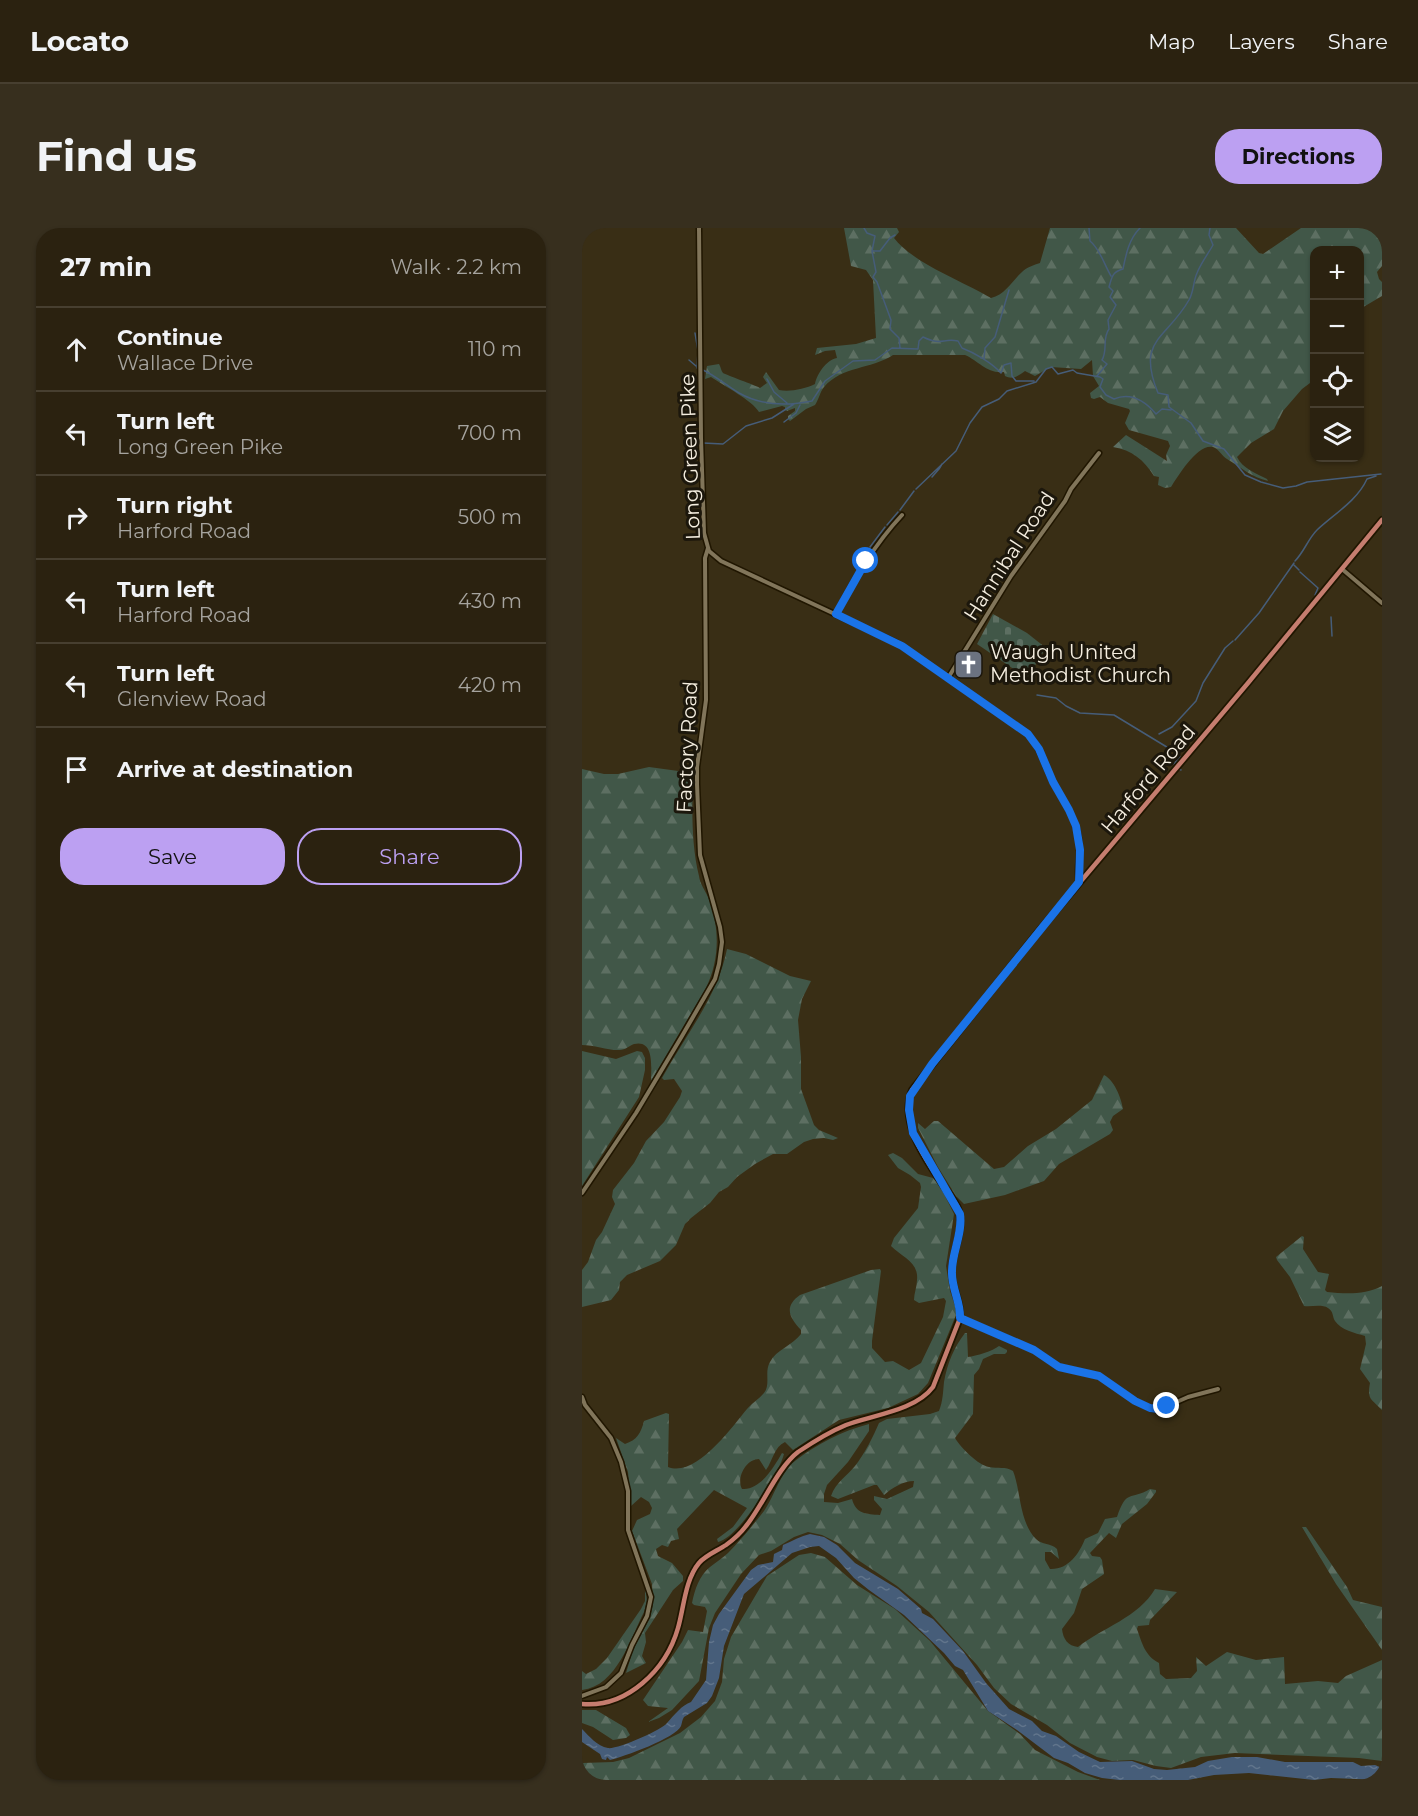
<!DOCTYPE html>
<meta charset="utf-8">
<style>
:root{--surface:#2b2210;--page:#372f1e;--text:#f1f3f6;--muted:#a6a49f;--line:#473f30;--accent:#bca0f2}
body{margin:0;font-family:Montserrat,sans-serif;background:var(--page);color:var(--text)}
.controls{position:absolute;right:18px;top:18px;display:grid;overflow:hidden;border-radius:12px;box-shadow:0 2px 4px #0004}
.controls button{width:54px;height:54px;display:grid;place-items:center;padding:0;border:0;border-bottom:2px solid var(--line);background:var(--surface);color:var(--text);font:30px sans-serif}
.stop{position:absolute;width:18px;height:18px;margin:-14px;border:4px solid #1a73e8;border-radius:50%;background:#fff}
.stop.end{background:#1a73e8;border-color:#fff;box-shadow:0 2px 6px #0008}
.list{margin:0;padding:0;list-style:none}
h2{display:flex;justify-content:space-between;align-items:center;height:78px;margin:0;padding:0 24px;font-size:26px}
h2 small{font-size:20px;font-weight:400;color:var(--muted)}
.list li{display:grid;grid-template-columns:39px 1fr auto;gap:18px;align-items:center;box-sizing:border-box;height:84px;padding:0 24px;border-top:2px solid var(--line)}
.list b{display:block;font-size:22px;white-space:nowrap}
.list p{margin:0;font-size:20px;white-space:nowrap;color:var(--muted)}
.list em{font-size:20px;font-style:normal;color:var(--muted)}
.actions{display:flex;gap:12px;padding:18px 24px}
.actions a{flex:1;padding:14px 0;border:2px solid var(--accent);border-radius:24px;text-align:center;font-size:21px;color:var(--accent)}
.actions .main{background:var(--accent);color:#111}
.icon{flex:none;width:33px;height:33px;fill:none;stroke:currentColor;stroke-width:2;stroke-linecap:round;stroke-linejoin:round}
.map{position:relative;flex:none;width:800px;height:1552px;overflow:hidden;border-radius:24px}
header{display:flex;align-items:center;gap:36px;box-sizing:border-box;height:84px;padding:0 30px;background:var(--surface);border-bottom:2px solid var(--line)}
header strong{font-size:28px}
nav{display:flex;gap:33px;margin-inline-start:auto;font-size:21px}
.intro{display:flex;align-items:center;justify-content:space-between;box-sizing:border-box;height:144px;padding:0 36px}
h1{margin:0;font-size:42px}
.button{padding:15px 27px;border-radius:24px;background:var(--accent);color:#111;font-size:21px;font-weight:700}
main{display:flex;gap:36px;padding:0 36px}
aside{flex:1;background:var(--surface);border-radius:24px;box-shadow:0 2px 4px #0004}
.map>svg:first-child{display:block}
.forest{fill:url(#forest-firs)}
.cemetery{fill:url(#cemetery-stones)}
.water{fill:url(#water-ripples)}
.lines{fill:none;stroke-linecap:round;stroke-linejoin:round}
.stream{stroke:#465d79;stroke-width:1.5}
.minor-casing{stroke:#201600;stroke-width:7}
.major-casing{stroke:#201600;stroke-width:8}
.minor{stroke:#81755a;stroke-width:4}
.major{stroke:#c57d6f;stroke-width:4.5}
.route{stroke:#1a73e8;stroke-width:8}
.labels{text-anchor:middle;stroke-width:6;stroke-linejoin:round;paint-order:stroke}
.street-label{font-size:20px;fill:#f5eee0;stroke:#1c170c}
.poi-label{font-size:20px;fill:#f5eee0;stroke:#1c170c;text-anchor:start}
</style>
<header>
<strong>Locato</strong>
<nav><a>Map</a><a>Layers</a><a>Share</a></nav>
</header>
<div class="intro"><h1>Find us</h1><a class="button">Directions</a></div>
<main>
<aside>
<h2>27 min<small>Walk · 2.2 km</small></h2>
<ul class="list">
<li><svg class="icon" aria-label="ahead" viewBox="0 0 24 24"><path d="M12 20V5M6 11l6-6 6 6"/></svg><div><b>Continue</b><p>Wallace Drive</p></div><em>110 m</em></li>
<li><svg class="icon" aria-label="left" viewBox="0 0 24 24"><path d="M17 20v-9H6M10 6l-5 5 5 5"/></svg><div><b>Turn left</b><p>Long Green Pike</p></div><em>700 m</em></li>
<li><svg class="icon" aria-label="right" viewBox="0 0 24 24"><path d="M7 20v-9h11M14 6l5 5-5 5"/></svg><div><b>Turn right</b><p>Harford Road</p></div><em>500 m</em></li>
<li><svg class="icon" aria-label="left" viewBox="0 0 24 24"><path d="M17 20v-9H6M10 6l-5 5 5 5"/></svg><div><b>Turn left</b><p>Harford Road</p></div><em>430 m</em></li>
<li><svg class="icon" aria-label="left" viewBox="0 0 24 24"><path d="M17 20v-9H6M10 6l-5 5 5 5"/></svg><div><b>Turn left</b><p>Glenview Road</p></div><em>420 m</em></li>
<li><svg class="icon" aria-label="arrive" viewBox="0 0 24 24"><path d="M6 21V4h12l-3 4 3 4H6"/></svg><div><b>Arrive at destination</b></div></li>
</ul>
<div class="actions"><a class="main">Save</a><a>Share</a></div>
</aside>
<div class="map">
<svg width="800" height="1552" viewBox="0 0 800 1552">
<defs>
<pattern id="forest-firs" width="22" height="20" patternUnits="userSpaceOnUse" patternTransform="scale(1.5)"><rect width="22" height="20" fill="#415748"/><path d="M5 1l3.5 6h-7zM16 11l3.5 6h-7z" fill="#5d6f62"/></pattern>
<pattern id="cemetery-stones" width="16" height="16" patternUnits="userSpaceOnUse" patternTransform="scale(1.5)"><rect width="16" height="16" fill="#415748"/><path d="M2 7V4a2 2 0 0 1 4 0v3zM10 15v-3a2 2 0 0 1 4 0v3z" fill="#5d6f62"/></pattern>
<pattern id="water-ripples" width="26" height="14" patternUnits="userSpaceOnUse" patternTransform="scale(1.5)"><rect width="26" height="14" fill="#465d79"/><path d="M2 4q2-2 4 0t4 0M15 11q2-2 4 0t4 0" fill="none" stroke="#61758c"/></pattern>
</defs>
<rect width="100%" height="100%" fill="#392e15"/>
<path class="forest" d="M262,0H315L317,4L312,10C331,35 382,54 409,70C424,66 429,54 440,44C445,39 452,37 458,35L468,0H654L677,25L681,26L719,0H800V38L795,44L797,51L800,54V68L778,81V22H732V152L720,161L701,183L692,201L669,215L655,229C660,240 675,246 685,251L686,253C670,249 659,240 645,231C640,228 637,221 631,219C616,215 596,248 589,259L583,260L576,257L577,249L572,248C562,232 550,222 531,219L544,207L585,233L584,227L588,218L586,213L547,202L543,195L548,183L547,181L526,175L518,169L512,171L509,170L508,165L517,158L511,148L510,132L499,141L469,139L453,148L443,143C436,148 431,152 423,148L422,144C405,146 397,133 383,127H311C290,141 260,138 242,159C238,164 237,171 233,177L224,181L208,193L206,191V188L213,183V180L205,183L203,182V179L200,178L177,184C170,172 142,158 129,149L123,151L125,138L137,136C139,139 139,143 141,145C144,147 173,157 178,160L185,155L181,149L184,144L197,162C208,164 223,161 233,156C235,146 244,132 255,130L253,122L243,123L233,127L235,120L274,116L294,110L291,52L284,42L269,38Z
M67,539L111,545C110,579 109,616 117,648C118,656 123,662 126,669C138,699 138,731 124,760L69,853C69,840 73,811 52,816C47,818 43,822 38,822C28,823 12,817 0,817V541L22,546H36Z
M145,721L164,726L208,748L229,753L220,771L216,792L219,829V861L232,897L237,902L256,910L251,912L242,910L231,911L222,914L205,926H191L173,936L155,949L146,959L137,964L128,975L109,990L103,996L94,1017L78,1033L45,1047L38,1054L37,1062L29,1072L0,1079V1042L6,1034L14,1012L20,1004L33,976L30,969L31,962L52,935L64,913L82,894L98,869L100,863L92,851L82,852L80,850C103,808 136,768 145,721Z
M0,823L34,831L55,823L60,824L63,830V842L57,869L0,958Z
M522,847C532,852 539,869 541,881L531,888L528,894L531,902L528,906L477,936L462,953L423,967L382,976L374,968L356,939L336,900V895L343,901L352,893H356L412,941L422,939L446,918L474,901L510,872Z
M311,925L320,930L336,946L351,950L358,958L372,986L364,1038L368,1063L374,1081V1087L346,1155L336,1166L306,1180L257,1192L211,1222L203,1214C192,1219 191,1232 184,1242L177,1231C164,1231 154,1250 160,1261C178,1263 192,1239 200,1225L202,1226C197,1246 156,1310 136,1314L135,1311L151,1299L165,1280L132,1262L95,1301L97,1311L89,1313L86,1319L80,1317L74,1321L76,1328L90,1335L101,1348V1353L91,1362L63,1405L64,1414L60,1428L64,1435L44,1445L51,1422L68,1390L71,1376L70,1356L50,1303L55,1292L68,1286L70,1280L67,1274L59,1269L49,1278L46,1244L34,1210L43,1216C55,1212 59,1205 62,1193L84,1185L87,1186L86,1239C114,1250 150,1199 165,1181C170,1175 177,1171 182,1165C189,1156 182,1144 188,1134C194,1122 211,1117 219,1106V1102C208,1090 201,1079 218,1067L289,1042L298,1041L299,1043L290,1113V1120L303,1134L311,1133L327,1142L339,1135L361,1089L364,1073L362,1070L337,1075L332,1072C332,1065 335,1059 335,1052C337,1034 320,1029 309,1018L312,1010L336,980L339,959L338,955L328,947L316,940L306,927Z
M720,1008L722,1009L721,1021L732,1038L736,1044L747,1046L743,1062L745,1064C764,1066 783,1067 800,1058V1182C789,1170 785,1172 788,1155L778,1141L784,1116L783,1108C773,1105 759,1102 753,1093C750,1088 752,1084 746,1080C740,1076 729,1079 722,1078L708,1049L695,1032L694,1029Z
M383,1105H385L386,1129C394,1128 411,1123 417,1118L425,1122V1124L423,1126H412L401,1131L397,1141L392,1147L391,1186L373,1210C379,1220 396,1237 407,1239C416,1241 423,1238 431,1243C439,1263 437,1294 454,1311C460,1317 469,1315 475,1321L477,1331L469,1324H463V1332L468,1341C486,1342 497,1326 503,1311L516,1305L523,1291L535,1289C545,1260 548,1273 568,1261L574,1262V1264L565,1276L540,1296L534,1310L527,1305L508,1325L510,1328L518,1329L520,1332L522,1346L500,1361L492,1385L480,1401C481,1411 486,1418 496,1419C520,1400 557,1389 573,1361L595,1364L568,1392L567,1397L556,1398L555,1401C560,1415 563,1428 577,1435L578,1446L584,1451L609,1450L615,1443L614,1429L624,1438L645,1424L674,1432L702,1429L703,1456L736,1453L756,1455L764,1448L800,1432V1533L777,1530L653,1525L619,1529L589,1540L574,1538L551,1532L530,1533L515,1529L488,1515L465,1497L429,1476L412,1460L395,1437L347,1384L315,1358L276,1332L258,1316L240,1307L226,1304L212,1309L189,1323L177,1327L159,1346L133,1385L127,1400L117,1453L90,1482L77,1490L66,1494L86,1480L66,1478L61,1472L100,1414L106,1402L121,1404L125,1383L123,1379L112,1377L110,1375C113,1361 117,1348 128,1339C134,1334 141,1330 146,1325C159,1312 171,1297 182,1283C193,1267 198,1245 213,1233C235,1216 260,1203 287,1196V1203L266,1234L245,1257L242,1266V1274L256,1275L270,1271C274,1286 284,1286 298,1287L300,1281L292,1272V1268L305,1271L331,1259L332,1253C321,1253 310,1260 302,1267L295,1257H292L256,1271L249,1268C254,1254 265,1248 273,1238C282,1227 292,1207 297,1195L305,1191L348,1186L357,1183C361,1173 361,1164 362,1154C365,1136 372,1119 383,1105Z
M720,1299H724L765,1359L771,1372L800,1379V1422L754,1356Z
M229,1325L243,1329L275,1357L313,1381L348,1413L406,1483L438,1506L453,1522L496,1544L518,1552H0V1535L31,1534L47,1530L98,1505L119,1489L133,1473L140,1454L142,1431L149,1409L185,1348L217,1327Z
M63,1358L65,1373L62,1384C48,1411 35,1458 0,1462V1443L4,1446L14,1441L25,1430L59,1381L63,1373Z
M0,1482H14L44,1500L48,1507L44,1510L31,1512L11,1499L0,1495Z"/>
<path class="cemetery" d="M411,386L445,405L464,420L445,450L395,416Z"/>
<path class="water" d="M228,1306L242,1309L255,1317L273,1335L316,1361L339,1381L340,1385L351,1391L381,1423L404,1455L427,1481L450,1493L460,1503L474,1508L497,1524L518,1534L550,1533L572,1541L585,1542L613,1539L626,1533L650,1529H675L703,1534H771L779,1538L793,1537L800,1540V1552L749,1550L732,1552L667,1545L632,1547L606,1552H537L520,1550L503,1545L486,1535L472,1530L435,1502L406,1483L381,1442L373,1438L362,1425L322,1387L287,1362L272,1350L254,1330L237,1318L228,1319L210,1325L162,1366L142,1418L137,1450L130,1468L125,1475L102,1489C100,1492 100,1495 99,1498C94,1510 41,1529 28,1532L25,1529L24,1532L20,1531L18,1526L0,1514V1501C7,1508 15,1518 26,1520C34,1522 80,1502 85,1495C92,1487 100,1477 109,1474L124,1452L127,1414L131,1397L137,1386L169,1342L176,1337L191,1334L192,1326L200,1322L201,1317C210,1313 219,1308 228,1306Z"/>
<g class="lines">
<path class="stream" d="M282,0L285,5L293,8L290,23L294,44L291,49L295,54L309,92L308,101L317,110L318,120
M507,0L508,13C518,21 522,36 529,48
M628,0L627,7L631,17C626,26 619,35 615,45C611,54 612,63 607,72C584,112 554,111 576,165L586,167L587,179L609,195L621,213L642,221L663,247L679,254L701,260L714,258L725,254L799,246
M291,23H298L308,10L313,7
M113,105L116,123L115,140
M402,131L403,120L413,109L427,62
M107,132L114,138
M121,142C134,148 145,158 157,165C180,178 206,178 230,173L243,153L271,133L293,132L310,120L336,121L337,113L341,109C360,118 360,110 376,113L380,120C393,125 410,135 419,145L422,137L429,135L430,148L434,153H452
M515,148L525,136L520,132C526,122 520,110 527,101L526,92L534,77L528,69L531,63L527,59C530,49 530,44 541,41C544,26 547,11 558,0
M185,151L192,164L205,175
M202,194L214,185L218,177
M121,215L141,216L164,198L190,190L212,176
M350,249L357,241L360,236
M334,261L374,223L388,195L400,179L417,171L425,163L454,154L464,141L470,139L476,146L491,142L495,145L518,149L521,151L518,159L524,167L532,171C549,164 563,173 574,186L580,181L589,182
M318,282L332,263
M305,297L316,284
M288,319L303,299
M713,333C722,324 726,311 735,302C752,286 775,273 785,251L794,248
M712,337L717,342
M276,340L285,324
M718,344L736,360L733,367
M749,389L750,408
M653,412L677,385L712,335
M455,467L474,470L484,478L498,485L532,487L593,524L598,529L592,536
M577,506L590,499L614,473L621,455L643,420L651,413
M597,541L599,542"/>
<defs>
<path id="minor" d="M117,0L119,210L122,305L127,323L139,333L315,415L446,506C458,519 462,536 470,552C480,572 494,589 497,612C499,625 494,641 497,654
M760,341L800,375
M254,386C273,350 292,317 320,287
M366,450L429,348L483,273L489,261L517,225
M0,965L54,885L100,808L133,751L137,736L140,714L138,699L118,627L115,556V539L124,472L123,330L126,320
M378,1090L452,1122L477,1139L517,1148L553,1173L570,1181L581,1180L606,1169L636,1161
M0,1169L3,1177L29,1210L39,1234L46,1263V1302L69,1369L65,1388L50,1417L39,1445L24,1459L0,1468"/>
<path id="major" d="M0,1476C45,1480 84,1442 96,1400C102,1379 103,1352 117,1335C124,1327 135,1323 144,1317C151,1312 158,1306 164,1298C181,1277 196,1239 216,1224C231,1214 247,1204 264,1197C290,1187 333,1183 351,1159L378,1090C380,1074 369,1060 370,1043C370,1021 385,1000 375,978C356,947 314,901 330,862L456,704L666,455L800,292"/>
</defs>
<use href="#minor" class="minor-casing"/>
<use href="#major" class="major-casing"/>
<use href="#minor" class="minor"/>
<use href="#major" class="major"/>
</g>
<g class="lines">
<path class="route" d="M284,333L254,386L320,418L446,506L457,521L471,554L487,582L494,598L498,622L497,654L350,836L328,868L327,882L331,905L378,986C381,1005 370,1024 370,1043C369,1060 379,1074 378,1090L452,1122L477,1139L517,1148L553,1173L568,1180L576,1181L585,1178"/>
</g>
<defs>
<symbol id="church-square" viewBox="-11 -11 22 22"><rect x="-9" y="-9" width="18" height="18" rx="4" fill="#6b7280" stroke="#1c170c"/><path d="M-1.2-6h2.4v3.5h3.3v2.4h-3.3V6h-2.4V-.1h-3.3v-2.4h3.3Z" fill="#fff"/></symbol>
</defs>
<g fill-rule="evenodd">
<use href="#church-square" x="370" y="420" width="33" height="33"/>
</g>
<g class="labels">
<g class="street-label">
<text transform="translate(108 229) rotate(-92)" y="7">Long Green Pike</text>
<text transform="translate(427 328) rotate(-57)" y="7">Hannibal Road</text>
<text transform="translate(105 519) rotate(-87)" y="7">Factory Road</text>
<text transform="translate(566 551) rotate(-50)" y="7">Harford Road</text>
</g>
<g class="poi-label">
<text x="408" y="431">Waugh United<tspan x="408" dy="23">Methodist Church</tspan></text>
</g>
</g>
</svg>
<div class="controls">
<button>+</button>
<button>−</button>
<button><svg class="icon" aria-label="locate" viewBox="0 0 24 24"><circle cx="12" cy="12" r="6"/><path d="M12 2v4M12 18v4M2 12h4M18 12h4"/></svg></button>
<button><svg class="icon" aria-label="layers" viewBox="0 0 24 24"><path d="M12 4l9 5-9 5-9-5zM3 14l9 5 9-5"/></svg></button>
</div>
<div class="stop" style="left:284px;top:333px"></div>
<div class="stop end" style="left:585px;top:1178px"></div>
</div>
</main>
